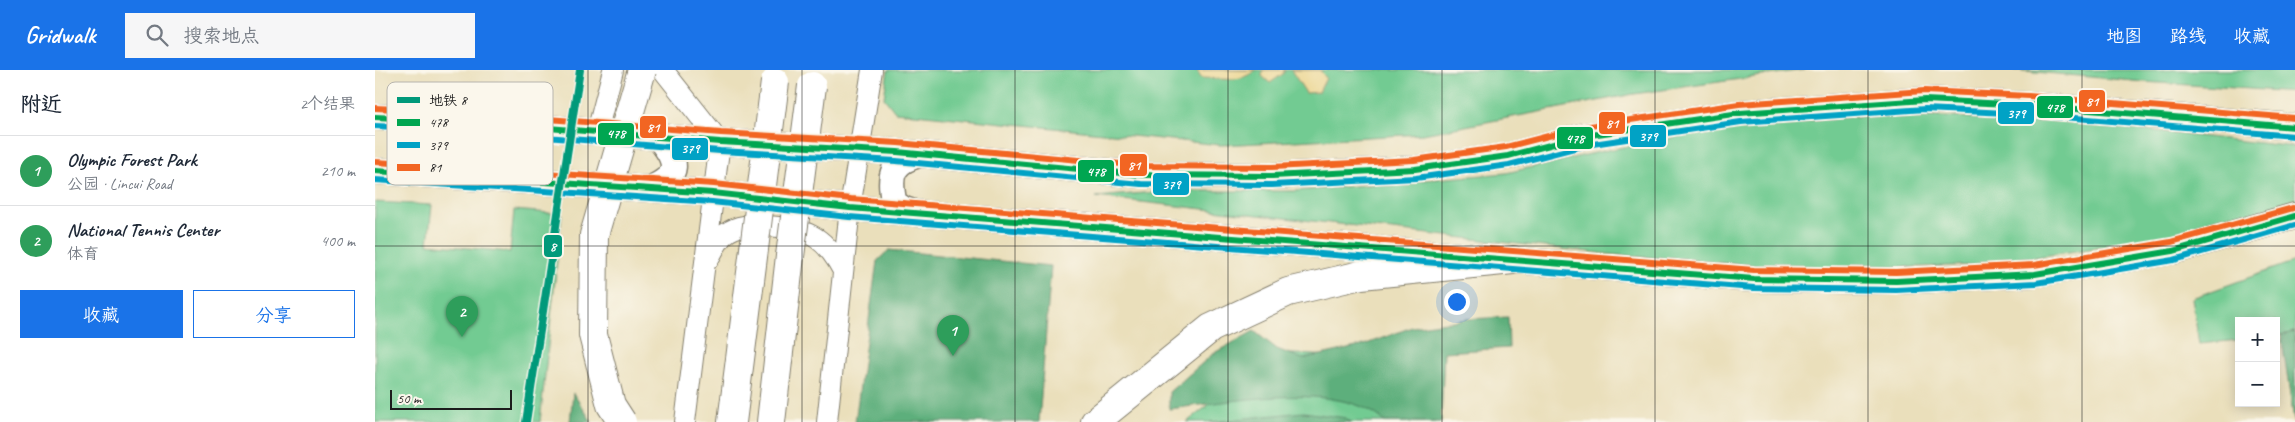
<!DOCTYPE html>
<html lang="zh">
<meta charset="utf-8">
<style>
:root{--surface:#fff;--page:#f6f6f7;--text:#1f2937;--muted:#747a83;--line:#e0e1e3;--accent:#1a73e8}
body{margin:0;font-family:Caveat,"LXGW WenKai TC",sans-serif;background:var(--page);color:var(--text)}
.controls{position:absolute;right:15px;bottom:15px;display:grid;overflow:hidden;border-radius:0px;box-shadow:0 2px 12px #0003}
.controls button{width:45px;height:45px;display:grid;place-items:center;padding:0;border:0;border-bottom:1px solid var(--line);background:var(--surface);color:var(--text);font:25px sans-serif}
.scale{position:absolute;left:15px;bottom:12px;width:122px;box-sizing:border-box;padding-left:5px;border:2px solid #1c1c1c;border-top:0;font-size:14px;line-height:18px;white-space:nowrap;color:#1c1c1c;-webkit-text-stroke:4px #fbf7ec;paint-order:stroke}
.you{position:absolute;left:1081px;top:231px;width:18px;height:18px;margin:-12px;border:4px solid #fff;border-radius:50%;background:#1a73e8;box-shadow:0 0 0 8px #1a73e833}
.badge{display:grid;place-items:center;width:32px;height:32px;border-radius:50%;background:var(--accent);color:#fff;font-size:16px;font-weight:700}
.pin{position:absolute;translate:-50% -41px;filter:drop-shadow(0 1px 2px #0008)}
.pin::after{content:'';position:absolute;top:26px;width:18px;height:15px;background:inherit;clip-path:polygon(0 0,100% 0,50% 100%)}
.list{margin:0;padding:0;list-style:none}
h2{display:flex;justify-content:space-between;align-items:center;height:65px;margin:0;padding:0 20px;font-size:21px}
h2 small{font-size:16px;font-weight:400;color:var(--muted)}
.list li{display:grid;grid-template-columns:32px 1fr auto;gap:15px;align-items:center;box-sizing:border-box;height:70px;padding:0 20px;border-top:1px solid var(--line)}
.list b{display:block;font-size:19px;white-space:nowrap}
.list p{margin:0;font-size:16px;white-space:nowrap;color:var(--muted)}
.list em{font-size:16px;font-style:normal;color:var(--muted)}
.actions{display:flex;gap:10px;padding:15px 20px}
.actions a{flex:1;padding:11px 0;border:1px solid var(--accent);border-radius:0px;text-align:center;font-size:18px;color:var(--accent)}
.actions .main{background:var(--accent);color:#fff}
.icon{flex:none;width:28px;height:28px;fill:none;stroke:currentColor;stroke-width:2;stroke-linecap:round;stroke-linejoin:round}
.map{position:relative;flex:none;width:1920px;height:352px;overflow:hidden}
header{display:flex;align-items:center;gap:30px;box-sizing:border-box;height:70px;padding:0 25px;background:var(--accent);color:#fff}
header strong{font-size:24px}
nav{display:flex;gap:28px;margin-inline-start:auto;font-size:18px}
.search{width:350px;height:45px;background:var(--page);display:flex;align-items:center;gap:12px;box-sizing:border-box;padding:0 18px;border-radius:0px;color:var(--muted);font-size:19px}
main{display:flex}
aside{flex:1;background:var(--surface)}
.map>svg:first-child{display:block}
.green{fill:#72cb92;stroke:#477457}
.forest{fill:#5daf7c;stroke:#3c664c}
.sand{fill:#eeda9e;stroke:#857b5d}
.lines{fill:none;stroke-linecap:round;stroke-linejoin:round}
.tertiary-casing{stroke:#837e6c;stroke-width:22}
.primary-casing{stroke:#837e6c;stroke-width:28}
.motorway-casing{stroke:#837e6c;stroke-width:30}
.tertiary{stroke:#fff;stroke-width:20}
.primary{stroke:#fff;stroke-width:25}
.motorway{stroke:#fff;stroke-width:28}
.motorway-bridge-casing{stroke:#837e6c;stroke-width:30;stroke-linecap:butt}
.motorway-bridge{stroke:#fff;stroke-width:28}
.bus-1-casing{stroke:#fbf7ec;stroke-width:10}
.bus-2-casing{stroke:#fbf7ec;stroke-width:10}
.bus-3-casing{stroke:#fbf7ec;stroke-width:10}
.bus-1{stroke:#00a651;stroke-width:6}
.bus-2{stroke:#01a2c5;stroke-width:6}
.bus-3{stroke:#f26522;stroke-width:6}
.metro-1-casing{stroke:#fbf7ec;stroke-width:11}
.metro-1{stroke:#00997a;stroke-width:8}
.grid{fill:none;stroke:#1c1c1c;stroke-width:1;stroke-opacity:0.55}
.key{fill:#fbf7ec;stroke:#b8b5ae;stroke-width:1}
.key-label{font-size:14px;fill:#1c1c1c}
.line-badge{stroke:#fbf7ec;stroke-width:2}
.badge-label{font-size:14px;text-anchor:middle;font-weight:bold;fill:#fff}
</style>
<header>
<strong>Gridwalk</strong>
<div class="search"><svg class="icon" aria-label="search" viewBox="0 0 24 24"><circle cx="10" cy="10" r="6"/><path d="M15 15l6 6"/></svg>搜索地点</div>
<nav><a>地图</a><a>路线</a><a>收藏</a></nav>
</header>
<main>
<aside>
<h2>附近<small>2个结果</small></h2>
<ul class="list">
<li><span class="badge" style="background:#2e9e5b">1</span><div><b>Olympic Forest Park</b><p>公园 · Lincui Road</p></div><em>210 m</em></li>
<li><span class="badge" style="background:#2e9e5b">2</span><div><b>National Tennis Center</b><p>体育</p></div><em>400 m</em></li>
</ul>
<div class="actions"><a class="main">收藏</a><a>分享</a></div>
</aside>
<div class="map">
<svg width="1920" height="352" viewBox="0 0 1920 352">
<rect width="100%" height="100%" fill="#fbf7ec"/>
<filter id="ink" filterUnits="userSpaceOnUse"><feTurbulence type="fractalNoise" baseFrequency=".02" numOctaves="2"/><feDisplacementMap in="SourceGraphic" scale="10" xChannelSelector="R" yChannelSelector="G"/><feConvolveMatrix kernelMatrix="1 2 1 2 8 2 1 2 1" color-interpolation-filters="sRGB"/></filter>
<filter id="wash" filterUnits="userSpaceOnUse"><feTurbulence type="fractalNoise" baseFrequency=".0096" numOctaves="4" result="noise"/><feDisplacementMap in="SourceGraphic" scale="20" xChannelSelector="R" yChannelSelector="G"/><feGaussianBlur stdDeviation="1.12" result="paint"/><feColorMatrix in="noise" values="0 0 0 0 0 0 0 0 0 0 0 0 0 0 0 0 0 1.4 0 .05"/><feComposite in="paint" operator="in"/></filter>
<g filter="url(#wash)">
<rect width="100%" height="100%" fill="#eadfbb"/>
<path class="green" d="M513,0H1429L1259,24L1048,64L846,75L520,42L509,28Z
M1639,0H1920V22L1769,12Z
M1496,45L1685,50L1920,77V133L1813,164L1608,195L1436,200L1242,185L721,127L793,121H920L1131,103L1233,80L1311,65L1383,55Z
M0,132L57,135L53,174L135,182L139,140L187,144L165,352H0Z
M1920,191V328L1912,264L1901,265V251H1864V270L1824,274L1817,228Z
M899,283L1067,291L1061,352H812Z"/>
<path class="forest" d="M514,180L676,196L664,352H480L502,191Z
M1133,247L1134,278L1069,282L1066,352H1010C967,308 850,333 794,339V322L839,283L879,261L902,279L928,289L986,276L1037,257L1092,249Z
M1920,262V352H1919L1906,265Z
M198,323L217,352H195Z
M929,342L971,348L976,352H835Z"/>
<path class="sand" d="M822,0H880C866,14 844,8 826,8Z
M888,0H910L908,4L895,13L887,6Z
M916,0H945L951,8L944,22L931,23Z"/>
</g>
<g filter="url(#ink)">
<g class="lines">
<defs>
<path id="tertiary" d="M288,0L345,72L310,352
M222,62L238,0
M333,190C338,182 343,170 350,164C363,154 376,155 390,156C430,158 449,164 468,201
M452,352L475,138L497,0"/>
<path id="primary" d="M0,47L86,51L345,72L522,82L767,105L897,106L1040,99L1133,86L1209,66L1365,43L1550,30L1653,35L1920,57
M0,101L338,123L475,138L1379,209L1521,211L1660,204L1798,181L1920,146
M274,119C307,106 303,91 283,67
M540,143L528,139L519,133C513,103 517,92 546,84"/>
<path id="motorway" d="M357,352L379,179
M396,352L415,186
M720,352L836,258L913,222L986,205L1138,190"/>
</defs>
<use href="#tertiary" class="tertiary-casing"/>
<use href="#primary" class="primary-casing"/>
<use href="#motorway" class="motorway-casing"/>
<use href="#tertiary" class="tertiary"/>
<use href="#primary" class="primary"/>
<use href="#motorway" class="motorway"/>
<defs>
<path id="motorway-bridge" d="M379,179L400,12
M415,186L437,16
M247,352L236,335L218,265L219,165L267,0"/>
</defs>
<use href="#motorway-bridge" class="motorway-bridge-casing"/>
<use href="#motorway-bridge" class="motorway-bridge"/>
<defs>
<path id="bus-1" d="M0,47L86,51L345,72L522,82L767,105L897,106L1040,99L1133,86L1209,66L1365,43L1550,30L1653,35L1920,57
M0,101L338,123L475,138L1379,209L1521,211L1660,204L1798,181L1920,146"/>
<path id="bus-2" d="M0,56L85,60L345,81L521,91L766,114L897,115L1041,108L1134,95L1211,75L1366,52L1550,39L1652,44L1919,66
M0,110L337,132L474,147L1379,218L1521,220L1661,213L1799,190L1920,155"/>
<path id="bus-3" d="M0,38L87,42L346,63L523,73L767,96L897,97L1039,90L1131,77L1208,57L1364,34L1549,21L1654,26L1920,48
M1,92L339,114L476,129L1379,200L1521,202L1659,195L1796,172L1918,138"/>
</defs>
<use href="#bus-1" class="bus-1-casing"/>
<use href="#bus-2" class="bus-2-casing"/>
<use href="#bus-3" class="bus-3-casing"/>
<use href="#bus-1" class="bus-1"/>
<use href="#bus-2" class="bus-2"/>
<use href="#bus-3" class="bus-3"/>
<defs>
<path id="metro-1" d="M151,352L205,0"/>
</defs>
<use href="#metro-1" class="metro-1-casing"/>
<use href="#metro-1" class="metro-1"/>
</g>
</g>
<path class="grid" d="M213,0V352M427,0V352M640,0V352M853,0V352M1067,0V352M1280,0V352M1493,0V352M1707,0V352M0,176H1920"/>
<rect x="12" y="12" width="166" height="103" rx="8" class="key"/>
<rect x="22" y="27" width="23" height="6" fill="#00997a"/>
<rect x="22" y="49" width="23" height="7" fill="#00a651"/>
<rect x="22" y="72" width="23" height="6" fill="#01a2c5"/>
<rect x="22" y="94" width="23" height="7" fill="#f26522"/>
<g class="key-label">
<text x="54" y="35">地铁 8</text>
<text x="54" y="57">478</text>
<text x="54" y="80">379</text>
<text x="54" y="102">81</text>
</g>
<g class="line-badge">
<rect x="1703" y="19" width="28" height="24" rx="5" fill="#f26522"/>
<rect x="1661" y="25" width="38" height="24" rx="5" fill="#00a651"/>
<rect x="1622" y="31" width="38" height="24" rx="5" fill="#01a2c5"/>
<rect x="1223" y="41" width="28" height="24" rx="5" fill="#f26522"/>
<rect x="264" y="45" width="28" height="24" rx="5" fill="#f26522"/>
<rect x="222" y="52" width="38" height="24" rx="5" fill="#00a651"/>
<rect x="1254" y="54" width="38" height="24" rx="5" fill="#01a2c5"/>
<rect x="1181" y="56" width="38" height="24" rx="5" fill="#00a651"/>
<rect x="296" y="67" width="38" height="24" rx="5" fill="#01a2c5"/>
<rect x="744" y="83" width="29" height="24" rx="5" fill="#f26522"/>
<rect x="702" y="89" width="38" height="24" rx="5" fill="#00a651"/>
<rect x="777" y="102" width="38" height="24" rx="5" fill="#01a2c5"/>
<rect x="168" y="164" width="20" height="24" rx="5" fill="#00997a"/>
</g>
<g class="badge-label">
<text x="1717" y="36">81</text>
<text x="1680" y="42">478</text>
<text x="1641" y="48">379</text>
<text x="1237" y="58">81</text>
<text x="278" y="62">81</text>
<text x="241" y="68">478</text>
<text x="1273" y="71">379</text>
<text x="1200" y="73">478</text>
<text x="315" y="83">379</text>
<text x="759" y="100">81</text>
<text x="721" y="106">478</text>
<text x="796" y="119">379</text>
<text x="178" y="181">8</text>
</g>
</svg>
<div class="controls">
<button>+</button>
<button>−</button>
</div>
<div class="scale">50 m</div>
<div class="you"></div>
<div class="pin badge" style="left:578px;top:286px;background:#2e9e5b">1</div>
<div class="pin badge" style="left:87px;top:267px;background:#2e9e5b">2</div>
</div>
</main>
